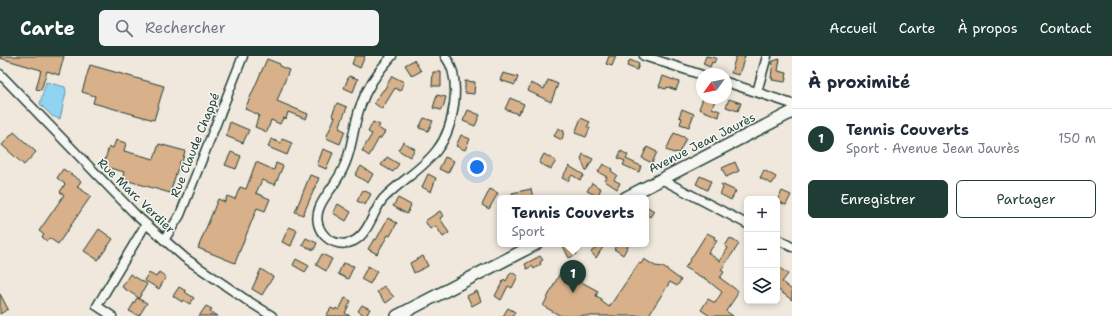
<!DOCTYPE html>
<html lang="fr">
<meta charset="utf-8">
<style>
:root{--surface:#fff;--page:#f2f2f3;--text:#1f2937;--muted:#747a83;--line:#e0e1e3;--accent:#1f3d34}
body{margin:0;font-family:"Shantell Sans",sans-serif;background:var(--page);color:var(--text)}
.controls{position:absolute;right:12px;bottom:12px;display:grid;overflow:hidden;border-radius:6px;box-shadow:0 2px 6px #0003}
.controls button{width:36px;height:36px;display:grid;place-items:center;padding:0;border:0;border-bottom:1px solid var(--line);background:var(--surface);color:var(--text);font:20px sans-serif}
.compass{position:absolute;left:696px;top:12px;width:36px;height:36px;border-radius:50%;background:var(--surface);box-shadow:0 2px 6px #0003;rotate:237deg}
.you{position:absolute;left:477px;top:111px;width:14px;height:14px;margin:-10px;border:3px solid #fff;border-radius:50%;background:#1a73e8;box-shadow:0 0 0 6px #1a73e833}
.badge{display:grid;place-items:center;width:26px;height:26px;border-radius:50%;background:var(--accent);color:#fff;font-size:13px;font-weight:700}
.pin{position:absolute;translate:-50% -33px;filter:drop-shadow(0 1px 2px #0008)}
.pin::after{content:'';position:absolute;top:21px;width:14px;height:12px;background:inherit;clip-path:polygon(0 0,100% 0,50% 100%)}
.popup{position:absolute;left:497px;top:139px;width:152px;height:52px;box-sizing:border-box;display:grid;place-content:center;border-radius:6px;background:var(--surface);filter:drop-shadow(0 1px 3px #0005);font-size:13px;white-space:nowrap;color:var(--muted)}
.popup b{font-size:15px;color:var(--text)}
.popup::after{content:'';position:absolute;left:50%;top:100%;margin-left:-8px;border:8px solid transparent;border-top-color:var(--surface)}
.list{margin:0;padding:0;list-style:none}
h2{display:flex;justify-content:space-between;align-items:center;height:52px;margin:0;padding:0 16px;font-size:17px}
h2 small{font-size:13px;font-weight:400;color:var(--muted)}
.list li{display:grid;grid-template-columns:26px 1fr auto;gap:12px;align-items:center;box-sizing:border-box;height:60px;padding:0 16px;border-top:1px solid var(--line)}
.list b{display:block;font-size:15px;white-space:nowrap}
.list p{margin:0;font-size:13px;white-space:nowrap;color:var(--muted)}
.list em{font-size:13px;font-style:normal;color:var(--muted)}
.actions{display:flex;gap:8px;padding:12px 16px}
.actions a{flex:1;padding:9px 0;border:1px solid var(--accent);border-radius:6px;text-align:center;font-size:14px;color:var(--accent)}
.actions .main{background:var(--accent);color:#fff}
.icon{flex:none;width:22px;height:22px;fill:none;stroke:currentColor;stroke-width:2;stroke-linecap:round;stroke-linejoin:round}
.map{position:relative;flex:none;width:792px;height:260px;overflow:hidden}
header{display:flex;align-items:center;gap:24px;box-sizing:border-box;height:56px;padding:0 20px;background:var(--accent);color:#fff}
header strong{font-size:19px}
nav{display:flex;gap:22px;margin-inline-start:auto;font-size:14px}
.search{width:280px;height:36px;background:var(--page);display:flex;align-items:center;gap:10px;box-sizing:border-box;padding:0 14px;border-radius:6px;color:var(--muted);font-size:15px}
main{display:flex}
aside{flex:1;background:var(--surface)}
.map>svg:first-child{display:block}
.water{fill:#90d4f1;stroke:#6398a5}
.building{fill:#d8b089;stroke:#1f3d34}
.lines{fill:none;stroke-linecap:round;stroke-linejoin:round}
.street-casing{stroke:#1f3d34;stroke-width:11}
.secondary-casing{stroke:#1f3d34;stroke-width:14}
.street{stroke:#f6f6f2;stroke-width:8}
.secondary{stroke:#f6f6f2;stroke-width:11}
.labels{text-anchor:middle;stroke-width:3;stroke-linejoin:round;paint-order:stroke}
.street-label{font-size:12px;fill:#1f3d34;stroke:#f6f6f2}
</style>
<header>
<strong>Carte</strong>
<div class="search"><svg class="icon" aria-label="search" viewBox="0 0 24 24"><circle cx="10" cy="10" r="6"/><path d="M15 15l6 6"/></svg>Rechercher</div>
<nav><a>Accueil</a><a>Carte</a><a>À propos</a><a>Contact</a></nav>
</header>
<main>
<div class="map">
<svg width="792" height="260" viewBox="0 0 792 260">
<rect width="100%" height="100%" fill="#f0e8dd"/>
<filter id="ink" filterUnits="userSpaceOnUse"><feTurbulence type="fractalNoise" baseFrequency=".025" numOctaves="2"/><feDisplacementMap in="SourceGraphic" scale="8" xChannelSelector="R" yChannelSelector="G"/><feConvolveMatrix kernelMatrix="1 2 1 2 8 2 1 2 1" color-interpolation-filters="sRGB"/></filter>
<g filter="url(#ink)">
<path class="water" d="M46,26L65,31L66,36L60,63L52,60L40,48Z"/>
<path class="building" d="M0,0H64L59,19L47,15L41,34L36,33L41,14L0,2Z
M355,0H365L360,12L352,8Z
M609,0H616L612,10L606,8Z
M706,0L716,2L714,7L712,6L710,11L703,8Z
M736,0H745L739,19L731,17Z
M267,3L280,8L279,10L289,14L277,45L308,58L306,63L288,56L286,63L283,62L280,68L271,64L267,76L255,71L259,59L245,53Z
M780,3L778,15L787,17L785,26L772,24L773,22H771L773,5Z
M414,4L421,15L412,20L405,9Z
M630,4L639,8L637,14L627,10Z
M90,9L164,30L154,64L93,47L95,40L82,36Z
M433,16H441V30H432Z
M503,17L518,21L515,29L500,24Z
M349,20L358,23L353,36L344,32Z
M392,20L404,26L400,35L395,32L382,53L374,47L383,34H384Z
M663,20L679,26L676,34L667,31L666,33L659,31Z
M548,24L558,28L551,46L528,35L531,27L544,33Z
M465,25L475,26L474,38L465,37Z
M437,39L446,41L443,52L442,51L441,54L433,52Z
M510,42L524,48L521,55H519L518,58L505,53Z
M703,42H716L712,52L720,55L719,61L699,53Z
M729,43L741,47L738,55L726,51Z
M337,47L347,51L339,72L345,75L340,88L326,82L335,61L332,59Z
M682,53L694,58L689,71L680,68L682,62L679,61Z
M468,54L480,59L475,70L463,65Z
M424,62L433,65L428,75L419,72Z
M581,62L590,66L587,71L590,72L586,81L575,77Z
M230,66L249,74L243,87L226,80Z
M373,66L380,69L378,72L385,76L380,83L379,82L369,100L362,95L372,78L368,76Z
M558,72L564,75L562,84L554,80Z
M14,76L36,96L24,109L2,89Z
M674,77L686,82L679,97L675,96L674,97L666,94Z
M461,79L470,83L465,94L456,90Z
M271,83L281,87L282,83L292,87L287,99L268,91Z
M116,84L126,87L124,95L154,103L159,88L185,95L182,106L180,105L170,137L122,123L124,116L103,110L109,91L113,92Z
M403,86L415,93L410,101L398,94Z
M647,91L657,96L652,107L642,102Z
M323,93L333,97L326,113L317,109Z
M621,95L628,99L626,103L641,110L639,116L623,109L625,105L618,102Z
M231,96L241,100L236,113L225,109Z
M544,98L556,105L551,113L539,107Z
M583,98L593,103L586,115L581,103Z
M387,101L399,108L393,116L381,109Z
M445,101L454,105L448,117L439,113Z
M256,106L274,114L276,107L283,110L275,129L262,124L256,137L270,143L265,155L257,152L235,207L198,192L218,143L225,146L227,140L235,143L240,131L246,133Z
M735,106L739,115L726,121L722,112Z
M603,108L612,113L611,115L617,119L614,124L620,127L617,133L605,125L607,121L598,116Z
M361,110L373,118L368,127L355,119Z
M569,110L584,119L580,124L572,119L568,125L562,122Z
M63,113L81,125L77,131L91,140L58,188L49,182L47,185L42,181L44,179L39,175L64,139L60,136L65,128L57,122Z
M764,114L776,121L772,128L760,122Z
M428,118L436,122L431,136L422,131Z
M310,119L319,122L303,159L295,156Z
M700,120L711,125L707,134L696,128Z
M592,127L601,133L597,140L587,135Z
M721,128L736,135L731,144L720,138L723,132Z
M490,133L498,137L489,153L482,149Z
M531,133L533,142H513L512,137Z
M363,134L371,138L365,149L357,145Z
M782,135L791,139L786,149L777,145Z
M398,142L411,149L407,158L393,150Z
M338,148L351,156L346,165L333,157Z
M646,150L654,155L650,161L646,158Z
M440,155L443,160L440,162L449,177L443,181L436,170L430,173L425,165Z
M388,162L397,167L390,180L388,179L377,198L368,193L374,183L376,184Z
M289,171L297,174L291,190L282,186Z
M99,173L113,183L98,204L84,195Z
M707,177L715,181L714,183L717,185L708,197L720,205L728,192L725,190L730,182L739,188L721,214L724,216L720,222L738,235L736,238L737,239L726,255L733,260H710L701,254L708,243L715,247L722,236L707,224L685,212Z
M306,182L317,187L314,194L302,189Z
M562,188H572L577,198L569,202Z
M600,188H605L596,202L591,196Z
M617,188H629L623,199L614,193Z
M322,198L332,203L326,215L316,209Z
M423,200L428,210L414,217L410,207Z
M540,200L543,204L540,206L541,208L534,213L532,210L527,213L525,208Z
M296,203L309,210L305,216L293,209Z
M644,203L655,210L663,211L681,224L677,230L670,226L648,260H561L543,250L561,215L598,235L596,240L602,243L601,245L609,251L639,207L641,208Z
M343,207L354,210L348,223L338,218Z
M368,210L377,215L370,228L361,223Z
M777,210L788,218L782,226L792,234V244L777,233Z
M261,213L273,221L262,239L252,233Z
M159,216L166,221L159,233L144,224L149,217L156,221Z
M511,216L518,220L512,232L508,230L501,244L495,240L504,223L506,225Z
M130,218L147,228L139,242L122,231Z
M384,230L394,241L386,247L377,236Z
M179,231L186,235L185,236L194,242L190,248L183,244L182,246L173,240Z
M477,235L481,245L472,250L467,240Z
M0,238L8,253L0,258Z
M137,242L147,247L139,260L129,255Z
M345,242L351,245L345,257L350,260H326L331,252L335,254L336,252L339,254Z
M362,249L370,253L366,260L358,255Z
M206,250L212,253L210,256L217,260H199Z
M508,252L515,256L513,260H503Z"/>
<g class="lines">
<defs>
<path id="street" d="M392,0C378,15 367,30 360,51C351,78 353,100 336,125C331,134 322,143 319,153C311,175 334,195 354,185C369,177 373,155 383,143C400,125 422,114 437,94C454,72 463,23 445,0
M644,0L702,19
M0,18L137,160L185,202L245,243L272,260
M726,26L792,48
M757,36L767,0
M661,123L747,168
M777,183L792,191
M164,184L180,159L243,0
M112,260L97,250L146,168"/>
<path id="secondary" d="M625,142L792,56
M397,260L536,188"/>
</defs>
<use href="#street" class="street-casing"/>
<use href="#secondary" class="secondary-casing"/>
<use href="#street" class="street"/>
<use href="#secondary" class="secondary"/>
</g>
</g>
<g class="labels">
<g class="street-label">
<text transform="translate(702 87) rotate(-27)" y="4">Avenue Jean Jaurès</text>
<text transform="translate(195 89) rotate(-68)" y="4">Rue Claude Chappé</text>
<text transform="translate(136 140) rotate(44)" y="4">Rue Marc Verdier</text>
</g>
</g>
</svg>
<div class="controls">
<button>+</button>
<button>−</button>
<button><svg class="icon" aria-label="layers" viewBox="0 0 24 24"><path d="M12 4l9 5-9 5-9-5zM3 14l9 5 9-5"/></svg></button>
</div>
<svg class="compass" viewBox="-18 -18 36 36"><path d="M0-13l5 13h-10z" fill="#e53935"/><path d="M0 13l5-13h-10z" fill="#747a83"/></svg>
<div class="you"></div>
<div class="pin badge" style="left:573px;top:237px">1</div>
<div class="popup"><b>Tennis Couverts</b>Sport</div>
</div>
<aside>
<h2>À proximité<small></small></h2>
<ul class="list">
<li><span class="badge">1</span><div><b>Tennis Couverts</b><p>Sport · Avenue Jean Jaurès</p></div><em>150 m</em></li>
</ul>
<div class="actions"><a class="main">Enregistrer</a><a>Partager</a></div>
</aside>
</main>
